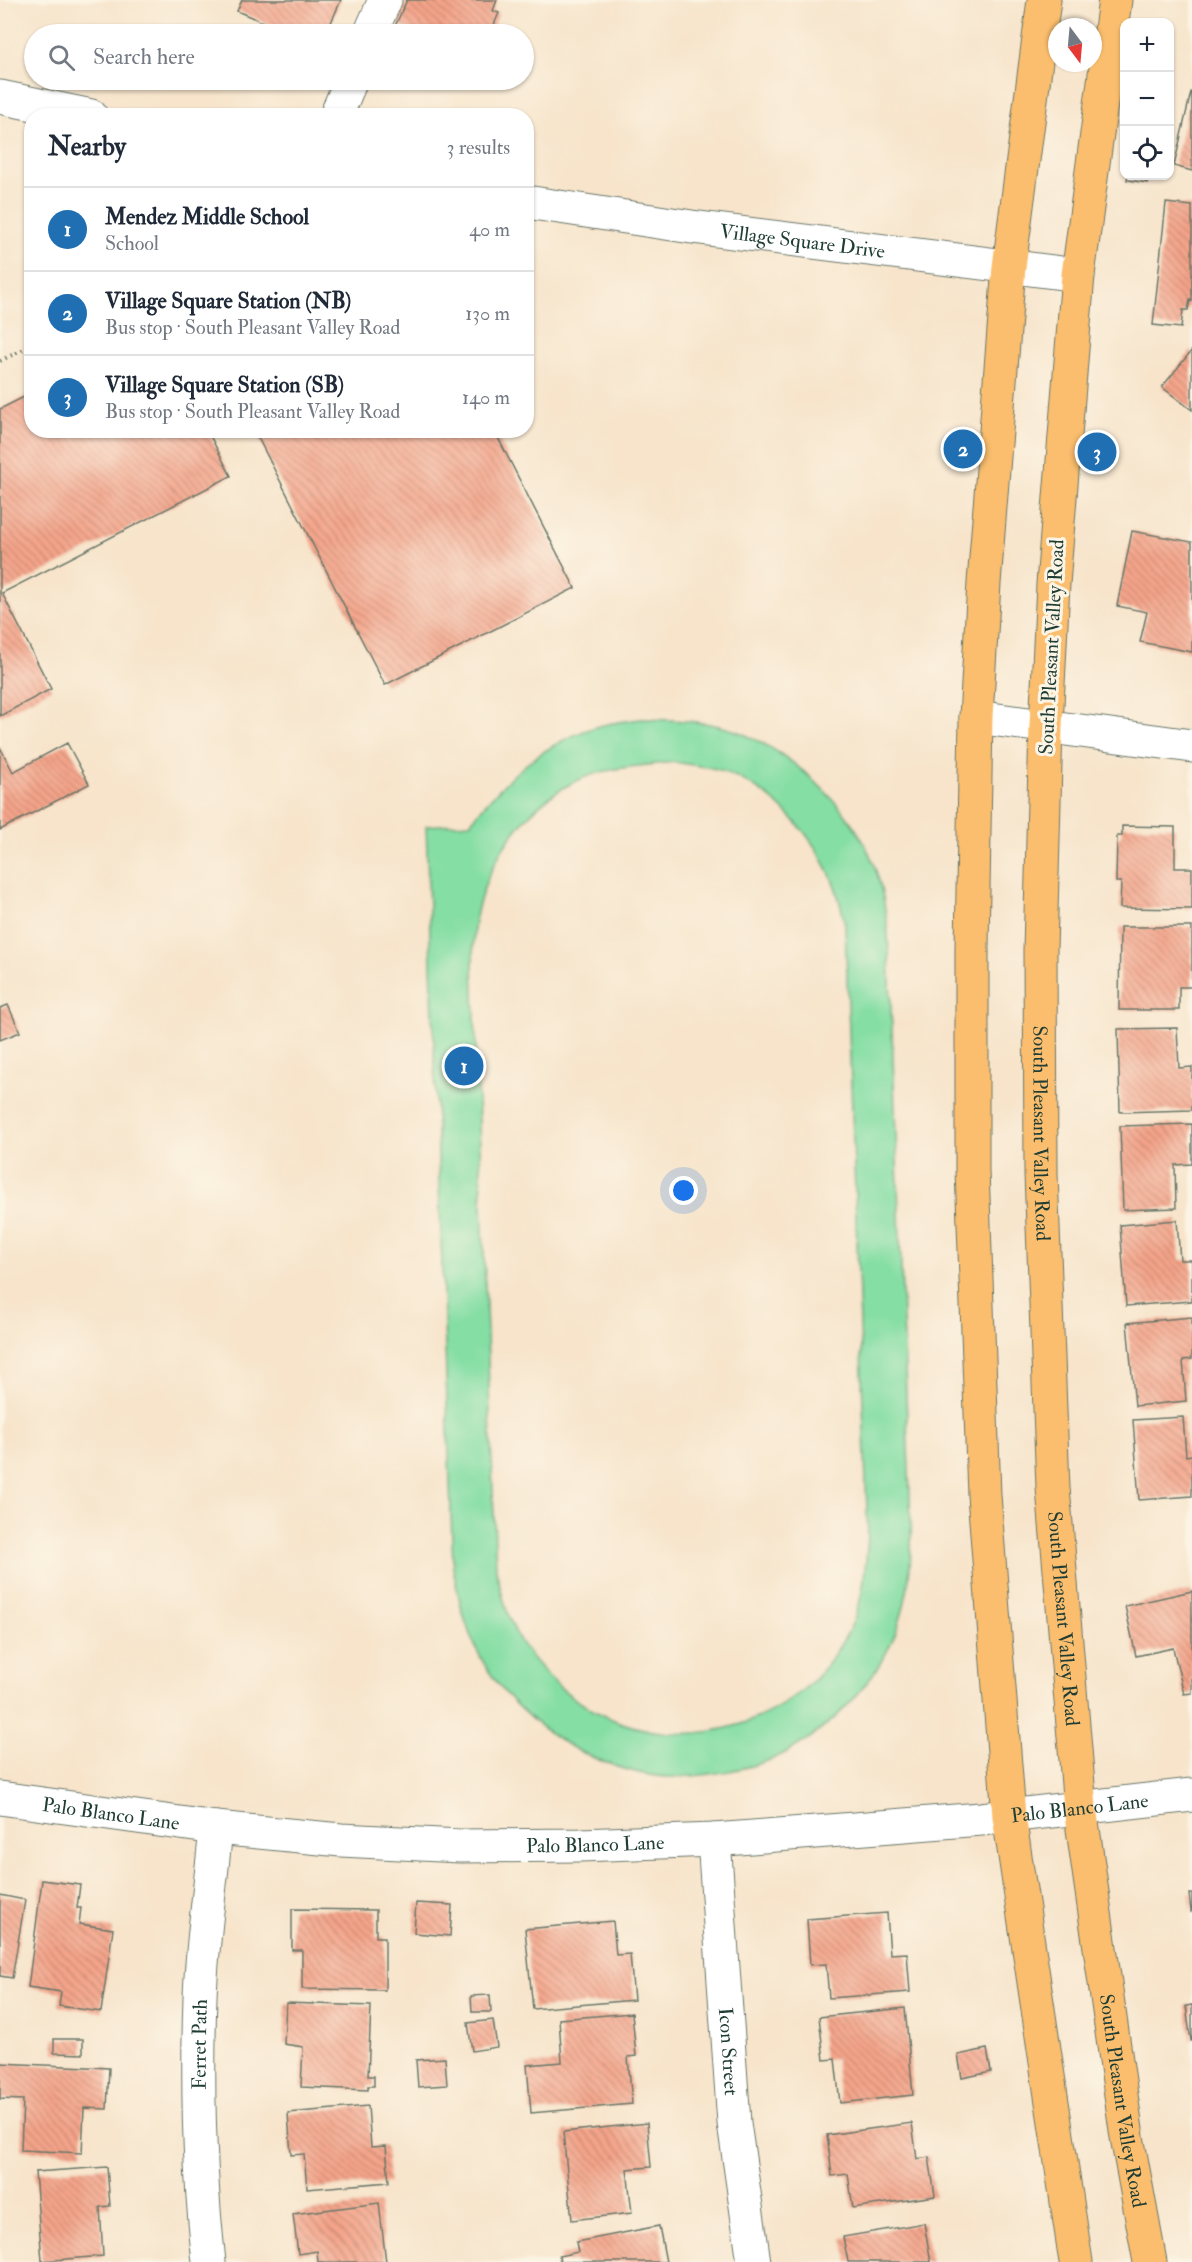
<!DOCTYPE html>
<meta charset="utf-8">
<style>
:root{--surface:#fff;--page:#f6f6f7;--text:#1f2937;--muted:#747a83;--line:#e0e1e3;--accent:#1f6fb2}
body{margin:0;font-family:"IM FELL Double Pica",serif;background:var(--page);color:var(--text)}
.controls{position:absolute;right:18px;top:18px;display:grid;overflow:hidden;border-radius:12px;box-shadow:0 2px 4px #0004}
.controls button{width:54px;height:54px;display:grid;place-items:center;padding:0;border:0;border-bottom:2px solid var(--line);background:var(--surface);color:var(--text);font:30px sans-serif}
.compass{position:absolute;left:1048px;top:18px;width:54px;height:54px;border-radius:50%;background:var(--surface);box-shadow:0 2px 4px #0004;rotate:164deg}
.you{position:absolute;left:684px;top:1191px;width:21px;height:21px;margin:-15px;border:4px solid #fff;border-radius:50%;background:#1a73e8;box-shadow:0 0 0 9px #1a73e833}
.badge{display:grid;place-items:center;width:39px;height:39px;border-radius:50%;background:var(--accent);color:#fff;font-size:20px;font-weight:700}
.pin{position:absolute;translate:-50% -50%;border:3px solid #fff;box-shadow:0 2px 6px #0006}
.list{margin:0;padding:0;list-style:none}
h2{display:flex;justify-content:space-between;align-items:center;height:78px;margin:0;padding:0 24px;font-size:26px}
h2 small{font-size:20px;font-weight:400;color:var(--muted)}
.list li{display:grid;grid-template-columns:39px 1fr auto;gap:18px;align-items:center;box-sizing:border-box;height:84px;padding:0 24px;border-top:2px solid var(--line)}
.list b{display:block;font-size:22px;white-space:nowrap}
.list p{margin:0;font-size:20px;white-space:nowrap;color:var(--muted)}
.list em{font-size:20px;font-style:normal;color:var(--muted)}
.icon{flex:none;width:33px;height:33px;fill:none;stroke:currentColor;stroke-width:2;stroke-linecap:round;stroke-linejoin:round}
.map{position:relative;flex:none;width:1192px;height:2262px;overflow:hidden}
.search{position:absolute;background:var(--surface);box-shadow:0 2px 4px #0004;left:24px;top:24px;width:510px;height:66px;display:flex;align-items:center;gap:15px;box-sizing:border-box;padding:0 21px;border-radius:33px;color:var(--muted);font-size:22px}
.panel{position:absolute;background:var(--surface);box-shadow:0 2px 4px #0004;left:24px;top:108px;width:510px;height:330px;border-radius:24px}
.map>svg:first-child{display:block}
.grass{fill:#85dea4;stroke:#528e6c;stroke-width:1.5;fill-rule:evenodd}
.building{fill:url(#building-back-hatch)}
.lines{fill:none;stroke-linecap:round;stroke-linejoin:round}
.minor-casing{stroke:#6b7769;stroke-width:35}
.major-casing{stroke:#6b7769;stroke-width:35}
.path{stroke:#6b7769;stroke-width:4;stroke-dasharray:1.5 4.5;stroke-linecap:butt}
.minor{stroke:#fff;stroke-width:33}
.major{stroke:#fbbe6e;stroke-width:33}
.labels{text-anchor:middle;stroke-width:6;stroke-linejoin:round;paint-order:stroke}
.street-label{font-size:20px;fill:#1f3d34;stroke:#fcf5e5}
</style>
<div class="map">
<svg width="1192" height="2262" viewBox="0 0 1192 2262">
<defs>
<pattern id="building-back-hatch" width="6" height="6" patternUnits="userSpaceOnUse" patternTransform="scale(1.5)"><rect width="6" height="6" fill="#f5a48a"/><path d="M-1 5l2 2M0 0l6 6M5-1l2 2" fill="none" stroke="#c68772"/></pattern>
</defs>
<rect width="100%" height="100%" fill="#fcf5e5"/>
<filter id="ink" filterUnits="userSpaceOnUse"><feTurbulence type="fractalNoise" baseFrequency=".0167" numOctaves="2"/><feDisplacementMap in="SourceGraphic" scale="12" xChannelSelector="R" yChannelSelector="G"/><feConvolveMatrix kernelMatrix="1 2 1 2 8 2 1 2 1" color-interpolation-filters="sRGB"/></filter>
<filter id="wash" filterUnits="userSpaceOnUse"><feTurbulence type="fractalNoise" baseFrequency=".008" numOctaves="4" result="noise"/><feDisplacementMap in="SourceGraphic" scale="24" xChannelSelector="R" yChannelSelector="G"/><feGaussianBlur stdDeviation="1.35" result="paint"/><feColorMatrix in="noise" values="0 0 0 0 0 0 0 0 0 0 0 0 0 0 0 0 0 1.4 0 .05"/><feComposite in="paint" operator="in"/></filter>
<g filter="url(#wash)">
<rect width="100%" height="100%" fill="#f7e4cb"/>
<path class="grass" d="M641,719C672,720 706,720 736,731C796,754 860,814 878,877C886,903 888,928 889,954L911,1523C912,1558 910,1593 898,1626C879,1680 830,1732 777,1757C748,1770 702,1777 670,1777C639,1776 606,1764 579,1751C537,1729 497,1693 477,1650C464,1624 458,1596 453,1567L426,826L470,823C505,778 543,743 599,726C612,722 627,721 641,719ZM674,762C689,765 706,766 720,770C772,789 814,833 834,884C839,896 842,911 845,924L868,1537C865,1570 864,1605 847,1634C835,1655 818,1679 798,1694C720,1753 615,1745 547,1675C537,1664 526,1652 519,1639C507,1618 502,1593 496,1570L473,966C474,950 472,931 476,916C488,861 522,809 572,783C603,767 640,766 674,762Z"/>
<g id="blocks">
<path class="building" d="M242,0H341L326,34L319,31L317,34H291L237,11Z
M407,0H497L493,11L499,13L490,34H416L417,33L396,24Z
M1191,92H1192V171L1174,166Z
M1128,176H1147V183L1127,180Z
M1166,203L1192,206V301L1190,300L1188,310H1183L1181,328L1153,325Z
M1192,350V410L1162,387Z
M32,393V430H207L231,476L2,593L51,689L0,716V409Z
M254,430H494L575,588L385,685Z
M1132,531L1192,542V652L1140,642L1147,612L1117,606Z
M67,743L89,784L0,830V747L13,772Z
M1122,826L1175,827V868H1192V909L1120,908L1121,882H1116L1117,836H1122Z
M1120,927H1192V987H1179V1010H1119Z
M8,1005L20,1032L0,1040V1008Z
M1177,1028L1179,1068L1192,1067V1110L1120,1112L1118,1029Z
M1192,1124V1164L1175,1165L1176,1208L1123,1210L1120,1126Z
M1177,1220L1180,1260H1192V1301L1126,1306L1120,1225Z
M1192,1317V1359L1183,1360L1186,1401L1135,1406L1127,1323Z
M1183,1417L1186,1456L1192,1455V1496L1139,1500L1133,1420Z
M1192,1591V1693L1184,1694L1173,1648L1136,1656L1125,1606Z
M42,1880L80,1885L77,1908H81L79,1924L113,1929L101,2012L59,2006L61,1992L28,1987Z
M1189,1894H1192V1911L1191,1912Z
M0,1895L25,1900L12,1978L0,1976Z
M416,1903L452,1905L450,1936L414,1933Z
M292,1909L376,1910V1937H385V1990L302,1989V1950H292Z
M887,1913L890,1954L907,1953L910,1992L829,1998L826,1964L810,1965L807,1919Z
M613,1921L616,1955L630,1954L634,2000L533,2009L525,1929Z
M490,1995L491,2012H472L471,1996Z
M286,2003L371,2006L368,2076H374V2086H368V2090L301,2087L303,2047L284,2044Z
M1192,2005V2041H1191L1186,2006Z
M905,2008L913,2095L840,2103L835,2059L824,2060L819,2017Z
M632,2013L636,2056L628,2057L632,2104L531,2113L527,2065L562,2062L559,2019Z
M493,2020L497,2047L472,2051L468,2023Z
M54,2039H83V2054L54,2053Z
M987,2049L991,2072L962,2078L958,2055Z
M445,2058L447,2085L418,2087L416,2060Z
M0,2063L109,2068L107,2109L84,2108L82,2153L21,2150L23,2100L0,2099Z
M368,2106L371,2147L386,2146L389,2182L307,2189L304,2154L291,2155L288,2113Z
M647,2123L651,2167L627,2169L632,2213L572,2220L563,2132Z
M912,2123L917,2159L929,2157L935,2196L853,2208L848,2174L832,2176L827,2135Z
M107,2167L110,2206L100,2207L103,2256L42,2261L35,2172Z
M379,2203L386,2262H318L317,2251L298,2254L293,2214Z
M924,2223L931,2262H848L843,2237Z
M659,2226L666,2262H560L559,2256L578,2252L576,2242Z"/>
</g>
</g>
<g filter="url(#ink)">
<use href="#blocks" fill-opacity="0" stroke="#6b7769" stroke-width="1.5"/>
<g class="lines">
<defs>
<g id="minor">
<path d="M370,34L385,0"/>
<path d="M0,97L91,116"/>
<path d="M336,116L351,80"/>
<path id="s1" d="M526,202L692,227L1078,275"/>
<path d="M976,717L1192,746"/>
<path id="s2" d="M0,1798L216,1828L341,1840L460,1846L580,1845L714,1840L981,1819L1192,1795"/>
<path id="s3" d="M714,1840L734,2123L754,2262"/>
<path id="s4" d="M209,2262C199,2174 197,2085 200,1997C202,1940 211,1884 216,1828"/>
</g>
<g id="major">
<path d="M1044,0L1009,267L984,583L976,717L972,948V1170L984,1495L1009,1816L1076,2262"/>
<path id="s5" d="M1115,0L1078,275L1053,584L1046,726L1040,951L1041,1174L1053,1488L1080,1808L1127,2137L1150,2262"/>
</g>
</defs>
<use href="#minor" class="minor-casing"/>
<use href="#major" class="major-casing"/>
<path class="path" d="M0,361L32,345"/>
<use href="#minor" class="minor"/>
<use href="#major" class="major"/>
</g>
</g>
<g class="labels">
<g class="street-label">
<text dy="7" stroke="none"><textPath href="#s1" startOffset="279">Village Square Drive</textPath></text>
<text transform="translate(1051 647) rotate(-87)" y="7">South Pleasant Valley Road</text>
<text dy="7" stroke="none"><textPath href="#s5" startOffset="1137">South Pleasant Valley Road</textPath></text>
<text dy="7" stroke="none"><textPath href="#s5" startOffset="1623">South Pleasant Valley Road</textPath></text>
<text dy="7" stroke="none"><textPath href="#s2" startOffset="1084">Palo Blanco Lane</textPath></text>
<text dy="7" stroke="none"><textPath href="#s2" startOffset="112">Palo Blanco Lane</textPath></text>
<text dy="7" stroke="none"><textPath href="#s2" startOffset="598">Palo Blanco Lane</textPath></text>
<text dy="7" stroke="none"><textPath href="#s4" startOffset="218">Ferret Path</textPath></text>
<text dy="7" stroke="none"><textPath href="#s3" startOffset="212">Icon Street</textPath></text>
<text dy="7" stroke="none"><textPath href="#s5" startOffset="2109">South Pleasant Valley Road</textPath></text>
</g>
</g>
</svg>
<div class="controls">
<button>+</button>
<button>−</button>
<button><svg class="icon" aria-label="locate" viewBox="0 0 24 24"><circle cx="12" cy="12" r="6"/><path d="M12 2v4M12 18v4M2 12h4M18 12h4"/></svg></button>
</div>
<svg class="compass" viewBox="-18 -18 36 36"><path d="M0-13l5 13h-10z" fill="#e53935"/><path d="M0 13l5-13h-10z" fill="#747a83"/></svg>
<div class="you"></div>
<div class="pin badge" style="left:464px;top:1066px">1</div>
<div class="pin badge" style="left:963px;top:449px">2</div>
<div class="pin badge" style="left:1097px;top:452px">3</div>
<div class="search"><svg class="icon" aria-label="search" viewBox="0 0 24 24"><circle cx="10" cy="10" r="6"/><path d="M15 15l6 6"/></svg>Search here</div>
<section class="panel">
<h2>Nearby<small>3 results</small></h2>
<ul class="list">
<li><span class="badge">1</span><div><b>Mendez Middle School</b><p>School</p></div><em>40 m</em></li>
<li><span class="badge">2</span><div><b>Village Square Station (NB)</b><p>Bus stop · South Pleasant Valley Road</p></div><em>130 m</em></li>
<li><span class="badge">3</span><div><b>Village Square Station (SB)</b><p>Bus stop · South Pleasant Valley Road</p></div><em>140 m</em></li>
</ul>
</section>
</div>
